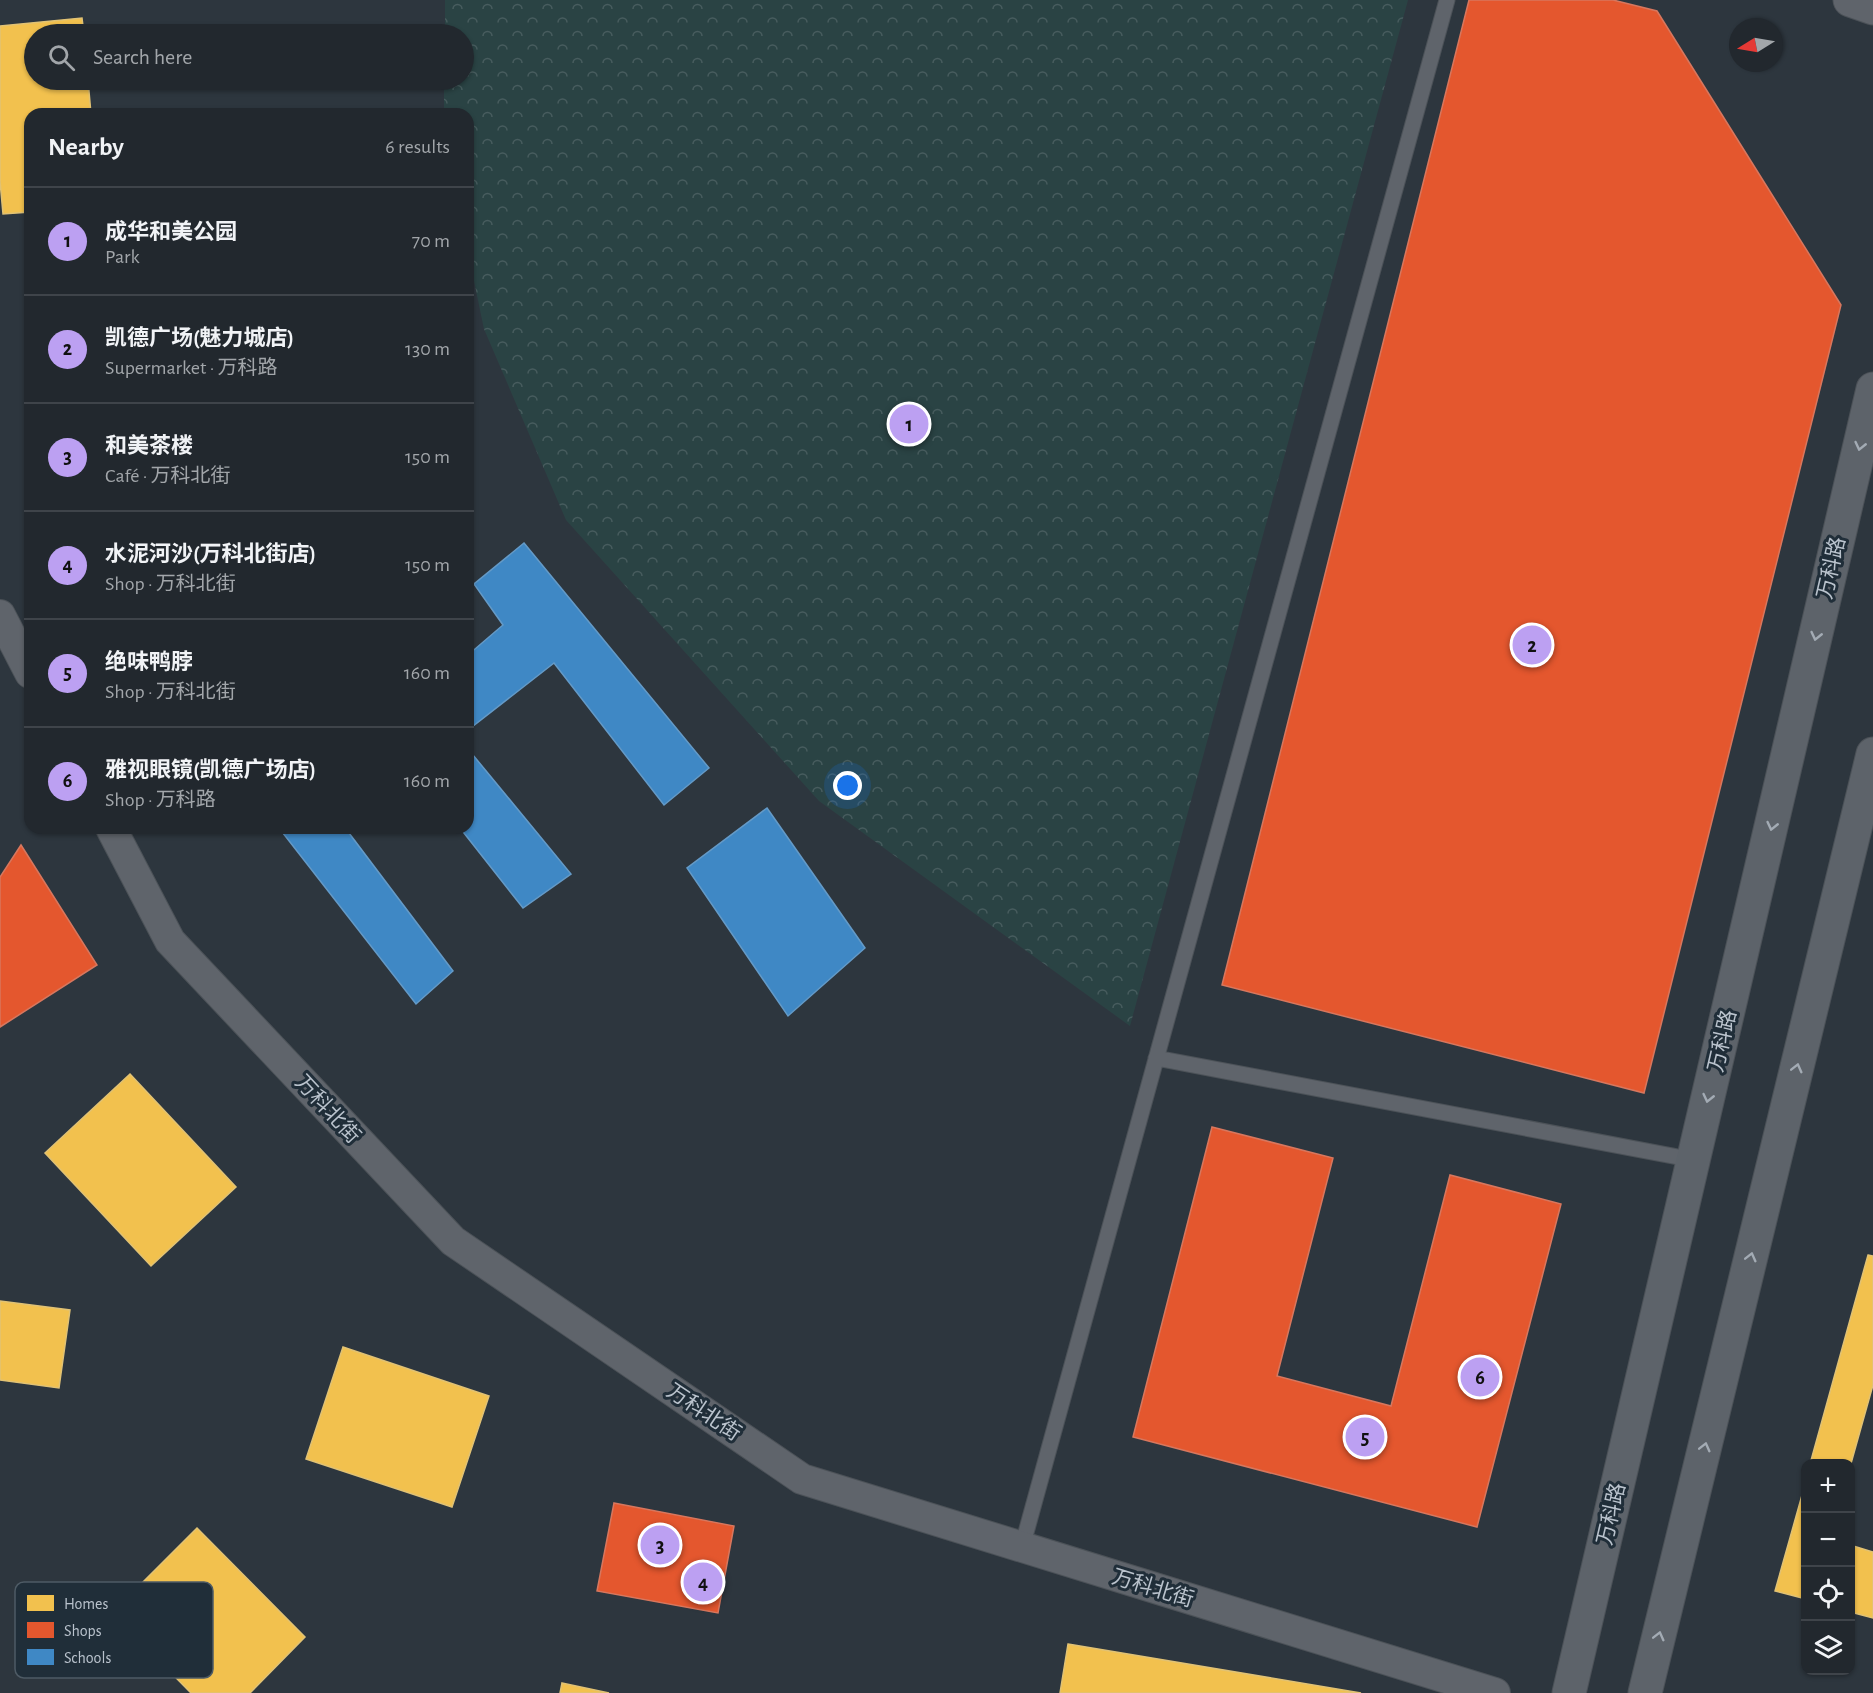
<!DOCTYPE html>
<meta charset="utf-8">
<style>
:root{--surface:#22282e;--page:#2a3036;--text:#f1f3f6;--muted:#a2a6aa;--line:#3f444a;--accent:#bca0f2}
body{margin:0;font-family:"Alegreya Sans","Noto Sans SC",sans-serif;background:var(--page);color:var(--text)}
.controls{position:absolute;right:18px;bottom:18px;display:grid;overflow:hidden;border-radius:12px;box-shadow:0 2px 4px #0004}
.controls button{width:54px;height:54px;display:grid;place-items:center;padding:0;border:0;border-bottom:2px solid var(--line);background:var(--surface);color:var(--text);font:30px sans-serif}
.compass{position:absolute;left:1729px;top:18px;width:54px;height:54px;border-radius:50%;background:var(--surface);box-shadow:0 2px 4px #0004;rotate:259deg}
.you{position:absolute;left:848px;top:786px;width:21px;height:21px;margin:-15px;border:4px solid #fff;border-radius:50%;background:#1a73e8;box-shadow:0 0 0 9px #1a73e833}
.badge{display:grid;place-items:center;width:39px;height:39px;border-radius:50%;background:var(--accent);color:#111;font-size:20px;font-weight:700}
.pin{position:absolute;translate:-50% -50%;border:3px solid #fff;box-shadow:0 2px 6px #0006}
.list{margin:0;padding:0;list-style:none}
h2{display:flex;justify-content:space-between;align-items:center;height:78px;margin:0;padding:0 24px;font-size:26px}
h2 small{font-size:20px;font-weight:400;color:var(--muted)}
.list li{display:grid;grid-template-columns:39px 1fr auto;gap:18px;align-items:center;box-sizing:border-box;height:108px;padding:0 24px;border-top:2px solid var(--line)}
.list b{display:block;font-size:22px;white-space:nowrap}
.list p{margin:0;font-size:20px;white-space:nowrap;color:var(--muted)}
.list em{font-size:20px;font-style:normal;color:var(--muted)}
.icon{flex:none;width:33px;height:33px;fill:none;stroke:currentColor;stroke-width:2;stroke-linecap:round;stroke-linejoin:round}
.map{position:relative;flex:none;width:1873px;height:1693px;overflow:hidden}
.search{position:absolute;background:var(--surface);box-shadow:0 2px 4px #0004;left:24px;top:24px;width:450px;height:66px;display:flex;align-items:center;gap:15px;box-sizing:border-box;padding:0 21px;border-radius:33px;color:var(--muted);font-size:22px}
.panel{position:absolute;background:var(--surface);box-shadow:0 2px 4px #0004;left:24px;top:108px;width:450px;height:726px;border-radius:18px}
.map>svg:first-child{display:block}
.forest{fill:url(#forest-crowns)}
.homes{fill:#f2c14e;stroke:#e1c274;stroke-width:1.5}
.shops{fill:#e4572e;stroke:#d7775e;stroke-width:1.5}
.schools{fill:#3f88c5;stroke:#649ac7;stroke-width:1.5}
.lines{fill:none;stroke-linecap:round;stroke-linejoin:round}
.service-casing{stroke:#4c5258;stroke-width:17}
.minor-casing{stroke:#4c5258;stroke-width:32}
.tertiary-casing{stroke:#4c5258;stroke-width:35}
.secondary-casing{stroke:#4c5258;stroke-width:35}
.service{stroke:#5f646b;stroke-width:15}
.minor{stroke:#5f646b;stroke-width:30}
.tertiary{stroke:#5f646b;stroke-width:33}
.secondary{stroke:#5d636a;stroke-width:33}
.oneway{stroke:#a3abb4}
.labels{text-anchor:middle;stroke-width:6;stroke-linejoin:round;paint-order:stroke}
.street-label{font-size:21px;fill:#bac3cd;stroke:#202e39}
.key{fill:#202e39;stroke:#4e5b65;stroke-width:1.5}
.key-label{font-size:16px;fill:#bac3cd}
</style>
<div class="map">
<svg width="1873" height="1693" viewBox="0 0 1873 1693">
<defs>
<pattern id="forest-crowns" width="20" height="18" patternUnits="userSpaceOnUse" patternTransform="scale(1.5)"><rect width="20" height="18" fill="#2a4344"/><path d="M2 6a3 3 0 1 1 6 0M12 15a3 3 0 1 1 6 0" fill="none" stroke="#475c5e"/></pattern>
</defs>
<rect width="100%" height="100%" fill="#2d363e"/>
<path class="forest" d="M445,0H1408L1130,1026L819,801L566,520L484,329L468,252V114H444V80H464V34H445Z"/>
<path class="homes" d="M82,18L84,34H34V80H88L91,114H30V212L3,214L0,181V26Z
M130,1074L236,1187L151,1266L45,1153Z
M1868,1255L1873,1256V1385L1850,1467V1464H1810Z
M0,1301L70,1310L59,1388L0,1380Z
M343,1347L489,1396L452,1507L306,1459Z
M1806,1481V1599L1775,1591Z
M197,1528L305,1637L250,1693H191L112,1613Z
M1850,1545L1873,1552V1618L1850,1612Z
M1068,1644L1361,1693H1060Z
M562,1683L609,1693H560Z"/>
<path class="shops" d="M1469,0H1613L1657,11L1841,305L1644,1093L1222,985Z
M21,845L97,965L0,1027V877Z
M1212,1127L1333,1158L1277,1376L1391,1406L1450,1175L1561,1204L1477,1527L1133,1437Z
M614,1503L734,1526L718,1613L597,1591Z"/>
<path class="schools" d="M524,543L709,768L664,805L554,663L468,730V655L503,625L474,584Z
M468,749L571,874L523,908L460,828H468Z
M767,808L865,948L788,1016L687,868Z
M279,828H355L349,833L453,971L416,1004Z"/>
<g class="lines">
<defs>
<path id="service" d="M1156,1058L1694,1160
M1022,1547L1447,0"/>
<path id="minor" d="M0,615L30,673
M111,828L170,941L453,1241L802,1479L1495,1693"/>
<path id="tertiary" d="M1850,0L1873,8"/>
<path id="secondary" d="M1569,1693L1873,389
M1645,1693L1873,754"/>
</defs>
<use href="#service" class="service-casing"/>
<use href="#minor" class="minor-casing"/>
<use href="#tertiary" class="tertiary-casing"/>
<use href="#secondary" class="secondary-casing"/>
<use href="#service" class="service"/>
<use href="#minor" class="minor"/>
<use href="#tertiary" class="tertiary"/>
<use href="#secondary" class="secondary"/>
</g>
<defs><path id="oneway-chevron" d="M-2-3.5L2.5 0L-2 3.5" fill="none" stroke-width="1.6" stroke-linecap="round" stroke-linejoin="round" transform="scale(1.5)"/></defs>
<g class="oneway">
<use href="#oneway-chevron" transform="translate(1860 446) rotate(103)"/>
<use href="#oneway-chevron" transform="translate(1816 636) rotate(103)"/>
<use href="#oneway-chevron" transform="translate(1772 826) rotate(103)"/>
<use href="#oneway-chevron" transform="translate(1797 1068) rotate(-76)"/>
<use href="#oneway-chevron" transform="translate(1708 1098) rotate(103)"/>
<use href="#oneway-chevron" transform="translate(1751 1257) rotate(-76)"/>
<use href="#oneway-chevron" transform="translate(1705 1447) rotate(-76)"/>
<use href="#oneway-chevron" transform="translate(1659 1636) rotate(-76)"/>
</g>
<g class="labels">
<g class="street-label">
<text transform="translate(1831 568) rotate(-77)" y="7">万科路</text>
<text transform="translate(1722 1041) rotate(-77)" y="7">万科路</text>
<text transform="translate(328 1109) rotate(47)" y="7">万科北街</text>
<text transform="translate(704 1412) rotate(34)" y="7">万科北街</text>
<text transform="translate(1611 1514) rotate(-77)" y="7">万科路</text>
<text transform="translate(1153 1588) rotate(17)" y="7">万科北街</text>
</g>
</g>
<rect x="15" y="1582" width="198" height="96" rx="9" class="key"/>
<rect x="27" y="1595" width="27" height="16" fill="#f2c14e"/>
<rect x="27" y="1622" width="27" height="16" fill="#e4572e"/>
<rect x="27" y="1649" width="27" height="16" fill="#3f88c5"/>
<g class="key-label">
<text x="64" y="1609">Homes</text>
<text x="64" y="1636">Shops</text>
<text x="64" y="1663">Schools</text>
</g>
</svg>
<div class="controls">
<button>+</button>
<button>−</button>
<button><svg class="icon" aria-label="locate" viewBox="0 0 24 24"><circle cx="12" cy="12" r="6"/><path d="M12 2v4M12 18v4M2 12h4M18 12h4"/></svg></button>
<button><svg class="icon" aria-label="layers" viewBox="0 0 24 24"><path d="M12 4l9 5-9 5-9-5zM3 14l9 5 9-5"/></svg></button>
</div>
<svg class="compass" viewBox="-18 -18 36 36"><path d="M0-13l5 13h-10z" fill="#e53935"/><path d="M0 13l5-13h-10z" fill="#a2a6aa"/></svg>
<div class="you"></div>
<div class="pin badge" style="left:909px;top:424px">1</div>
<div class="pin badge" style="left:1532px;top:645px">2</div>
<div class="pin badge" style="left:660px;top:1545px">3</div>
<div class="pin badge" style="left:703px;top:1582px">4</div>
<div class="pin badge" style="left:1365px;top:1437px">5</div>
<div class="pin badge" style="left:1480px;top:1377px">6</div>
<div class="search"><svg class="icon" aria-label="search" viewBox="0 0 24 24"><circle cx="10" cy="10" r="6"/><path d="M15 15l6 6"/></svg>Search here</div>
<section class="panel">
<h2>Nearby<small>6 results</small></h2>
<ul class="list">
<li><span class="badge">1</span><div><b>成华和美公园</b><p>Park</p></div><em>70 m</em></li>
<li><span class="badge">2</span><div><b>凯德广场(魅力城店)</b><p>Supermarket · 万科路</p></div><em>130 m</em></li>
<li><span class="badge">3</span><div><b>和美茶楼</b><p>Café · 万科北街</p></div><em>150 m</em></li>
<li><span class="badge">4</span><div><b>水泥河沙(万科北街店)</b><p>Shop · 万科北街</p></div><em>150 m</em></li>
<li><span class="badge">5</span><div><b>绝味鸭脖</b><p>Shop · 万科北街</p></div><em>160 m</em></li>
<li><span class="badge">6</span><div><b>雅视眼镜(凯德广场店)</b><p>Shop · 万科路</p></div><em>160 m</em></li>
</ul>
</section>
</div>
